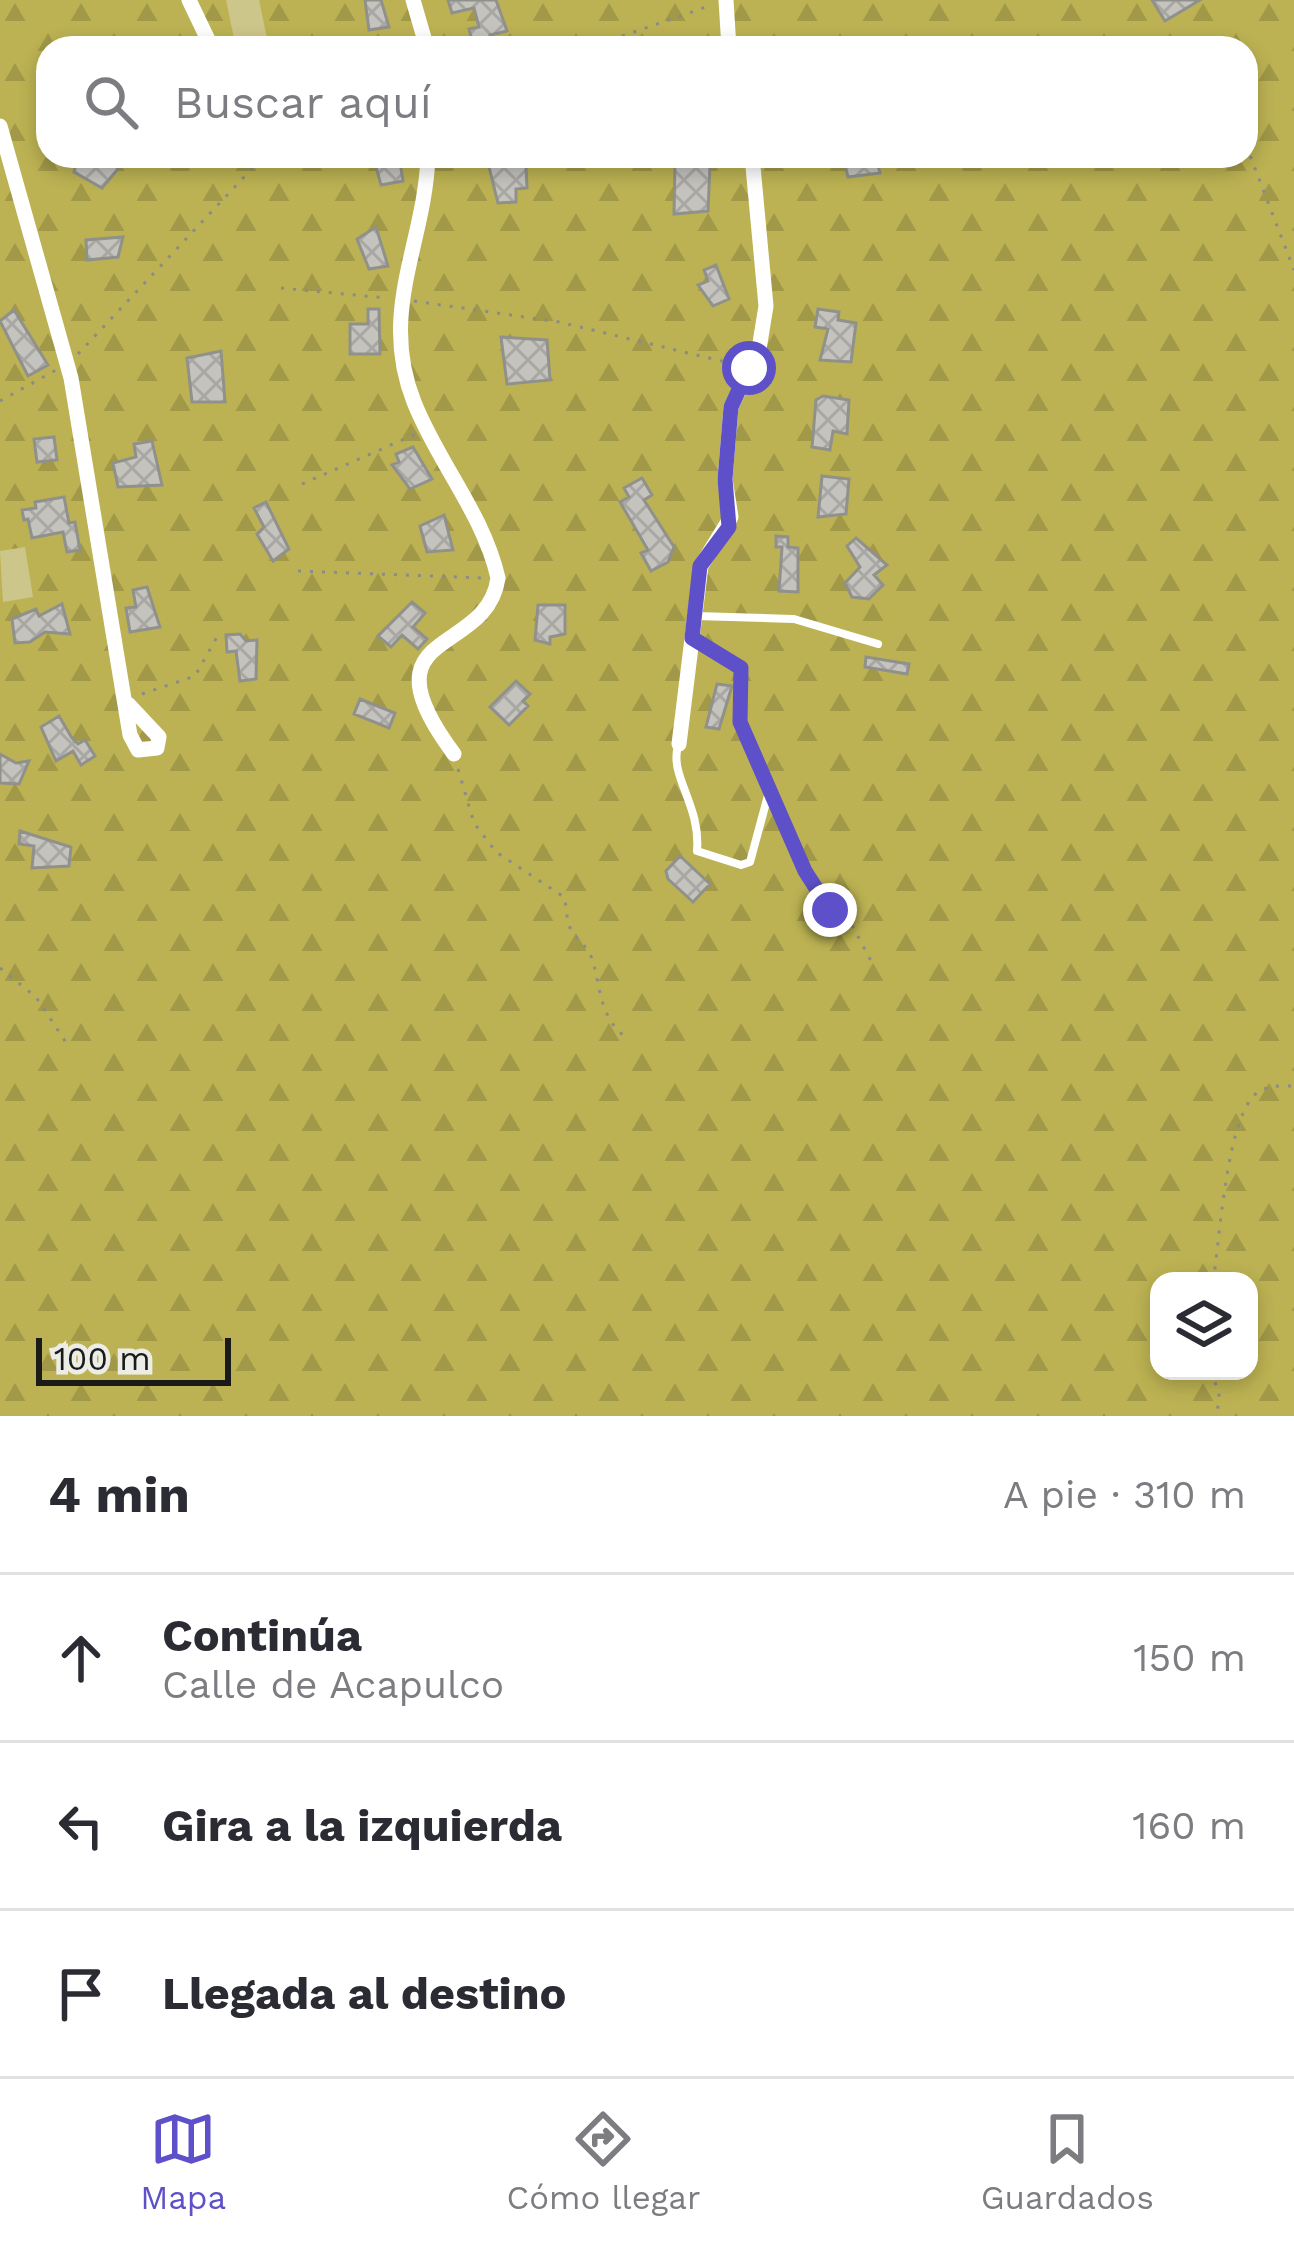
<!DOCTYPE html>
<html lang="es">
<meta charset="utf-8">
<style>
:root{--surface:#fff;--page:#f2f2f3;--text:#2b2b33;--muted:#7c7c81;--line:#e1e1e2;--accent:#5e50c9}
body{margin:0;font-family:"Work Sans",sans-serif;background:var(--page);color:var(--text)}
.controls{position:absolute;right:36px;bottom:36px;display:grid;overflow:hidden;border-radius:24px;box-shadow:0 6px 18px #0003}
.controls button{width:108px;height:108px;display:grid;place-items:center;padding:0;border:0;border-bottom:3px solid var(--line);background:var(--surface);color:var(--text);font:60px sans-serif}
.scale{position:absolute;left:36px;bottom:30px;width:195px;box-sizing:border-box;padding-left:12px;border:6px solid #1a1a18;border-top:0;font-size:33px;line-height:42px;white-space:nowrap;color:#1a1a18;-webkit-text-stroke:9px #edede7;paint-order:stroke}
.stop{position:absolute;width:36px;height:36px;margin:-27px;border:9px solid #5e50c9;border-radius:50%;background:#fff}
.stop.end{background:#5e50c9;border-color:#fff;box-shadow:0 3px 12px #0008}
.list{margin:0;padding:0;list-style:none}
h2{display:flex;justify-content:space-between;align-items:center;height:156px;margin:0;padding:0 48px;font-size:51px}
h2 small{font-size:39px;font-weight:400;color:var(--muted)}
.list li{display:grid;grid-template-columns:78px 1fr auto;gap:36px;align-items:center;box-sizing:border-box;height:168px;padding:0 48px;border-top:3px solid var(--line)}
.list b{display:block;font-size:45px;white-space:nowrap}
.list p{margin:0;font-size:39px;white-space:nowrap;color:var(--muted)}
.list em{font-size:39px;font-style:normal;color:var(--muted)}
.icon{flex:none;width:66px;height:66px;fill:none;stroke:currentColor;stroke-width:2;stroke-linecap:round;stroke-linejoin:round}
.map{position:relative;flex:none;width:1294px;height:1416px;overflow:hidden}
.search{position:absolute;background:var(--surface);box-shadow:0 6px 18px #0003;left:36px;right:36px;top:36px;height:132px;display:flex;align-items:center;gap:30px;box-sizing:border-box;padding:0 42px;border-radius:36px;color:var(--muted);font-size:45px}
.sheet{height:660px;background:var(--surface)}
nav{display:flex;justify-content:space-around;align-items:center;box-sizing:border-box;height:168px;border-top:3px solid var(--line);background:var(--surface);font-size:33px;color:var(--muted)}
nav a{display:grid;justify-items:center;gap:6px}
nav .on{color:var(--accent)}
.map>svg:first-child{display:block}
.forest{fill:url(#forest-firs);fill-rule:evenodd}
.pitch{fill:#ccc68a}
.building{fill:url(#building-cross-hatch);stroke:#91918c;stroke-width:3}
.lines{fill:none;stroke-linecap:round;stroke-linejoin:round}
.path{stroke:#8b8b87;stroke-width:3;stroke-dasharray:3 9;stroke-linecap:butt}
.service{stroke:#fff;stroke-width:8}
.minor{stroke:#fff;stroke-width:15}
.route{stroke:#5e50c9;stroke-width:15}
</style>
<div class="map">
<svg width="1294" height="1416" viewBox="0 0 1294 1416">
<defs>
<pattern id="forest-firs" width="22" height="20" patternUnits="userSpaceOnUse" patternTransform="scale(3)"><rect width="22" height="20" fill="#bcb253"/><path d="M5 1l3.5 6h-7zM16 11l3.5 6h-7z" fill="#a19848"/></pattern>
<pattern id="building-cross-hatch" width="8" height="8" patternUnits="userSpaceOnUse" patternTransform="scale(3)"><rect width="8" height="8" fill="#c4c3be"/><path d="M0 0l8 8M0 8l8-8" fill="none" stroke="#a8a7a3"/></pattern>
</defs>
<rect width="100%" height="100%" fill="#e0dfda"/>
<path class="forest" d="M0,0H1294V1416H0ZM48,48H1246V156H48ZM1159,1281H1249V1371H1159Z"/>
<path class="pitch" d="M226,0H259L269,48H236Z
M25,547L33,597L3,602L0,551Z"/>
<path class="building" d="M365,0H381L389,27L369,30Z
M448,0H496L507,31L490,35L493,45L474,48L469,29L479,27L474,8L452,13Z
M1152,0H1200L1165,21Z
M78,156H108L118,169L102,188L74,172Z
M373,156H399L403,181L381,185Z
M843,156H876L880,173L848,177Z
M510,162L526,166L527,188L516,189V202L498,203L488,163Z
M675,162L710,165L708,211L674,214Z
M376,227L388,266L369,269L357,239Z
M123,237L118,257L87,260L86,240Z
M716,265L729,299L713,306L698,285L708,281L704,270Z
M368,309H379L380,354H350V324H368Z
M818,309L839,312L838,320L856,323L851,362L820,360L828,329L815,327Z
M14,310L48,365L28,376L0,321Z
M501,337L547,340L550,380L507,384Z
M221,351L225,402H192L187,358Z
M823,396L849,400L847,434L833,431L830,450L812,447L816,400Z
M54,437L57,460L37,462L34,439Z
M152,441L162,485L118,487L113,463L136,457L134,444Z
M413,447L432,479L410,489L392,465L399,462L396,454Z
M822,476L849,479L846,514L818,517Z
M642,478L652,495L644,500L674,547L668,562L651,571L641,553L648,550L620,502L629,497L624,488Z
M64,497L69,523L75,522L80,550L67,552L63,532L32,538L28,519L24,520L22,510L36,508L35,502Z
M266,502L289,549L273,561L257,534L264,527L254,508Z
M444,515L453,550L427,552L420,526Z
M776,536L788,537V547L798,548V592L779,591L782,547H776Z
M856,538L887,565L874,575L883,585L869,599L852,597L845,583L860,567L847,546Z
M147,587L160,627L130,632L126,608L136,607L133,590Z
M412,602L425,613L413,627L427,639L418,649L402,635L391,647L378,636Z
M62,604L70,634L45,632L30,642L15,643L12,619L36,609L39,616Z
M538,605H565V634L550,637V644L535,640Z
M240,634L246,641L257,640L256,679L240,681L236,651L227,652L226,635Z
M866,657L909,664L907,674L865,667Z
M516,681L530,694L523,701L528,706L509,725L490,707Z
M717,684L732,686L719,729L706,727Z
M360,699L395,713L389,728L354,714Z
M59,716L72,738L78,744L85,740L95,756L81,765L73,751L56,761L41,727Z
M0,754L16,763L29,761L19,784L0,783Z
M20,831L71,847L69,866L32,868L34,846L19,844Z
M680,856L710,884L693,902L668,879L666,871Z"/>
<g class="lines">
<path class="path" d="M588,48L712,5
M1246,145L1294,270
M281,288L387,298
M414,301L559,322L734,364
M78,354L261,159
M0,401L56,370
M302,484L416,434
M298,571L484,578
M142,694L195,676L217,637
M458,769L474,823L496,852L564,897C567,907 566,916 569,925C573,938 586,944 591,956C601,984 598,1014 623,1035
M787,828L805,871L830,910L852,925L871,961
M0,968L36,997L67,1044
M1213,1281C1220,1242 1226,1114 1258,1092C1268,1085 1282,1086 1294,1086
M1211,1371L1219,1394L1217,1416"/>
<path class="service" d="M696,616L794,619L878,644
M693,638L741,668L740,722L782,817
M678,746C669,776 701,805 697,851L741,865L750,862L770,788"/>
<path class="minor" d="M189,0L212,48
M413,0L427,48
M726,0L729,48
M0,126L71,378L130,735L138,750L157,748L159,737L128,704
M428,156C425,244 378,311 414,402C438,463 483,513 498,578C487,658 359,626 454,754
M679,744L701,566L731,517L725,479L731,407L759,349L766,306L752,156"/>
</g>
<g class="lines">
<path class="route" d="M749,368L731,407L725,479L729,527L700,566L692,638L741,668L740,722L805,871L830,910"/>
</g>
</svg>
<div class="controls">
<button><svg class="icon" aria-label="layers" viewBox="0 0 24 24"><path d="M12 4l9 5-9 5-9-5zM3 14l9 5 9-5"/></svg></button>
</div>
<div class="scale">100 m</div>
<div class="stop" style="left:749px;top:368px"></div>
<div class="stop end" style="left:830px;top:910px"></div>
<div class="search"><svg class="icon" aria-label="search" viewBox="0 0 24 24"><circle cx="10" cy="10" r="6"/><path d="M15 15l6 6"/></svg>Buscar aquí</div>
</div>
<section class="sheet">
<h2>4 min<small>A pie · 310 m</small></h2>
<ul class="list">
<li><svg class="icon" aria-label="ahead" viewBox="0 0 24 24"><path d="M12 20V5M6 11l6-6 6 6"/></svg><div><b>Continúa</b><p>Calle de Acapulco</p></div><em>150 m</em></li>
<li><svg class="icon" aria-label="left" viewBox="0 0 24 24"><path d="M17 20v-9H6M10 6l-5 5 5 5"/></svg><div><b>Gira a la izquierda</b></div><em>160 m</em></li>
<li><svg class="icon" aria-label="arrive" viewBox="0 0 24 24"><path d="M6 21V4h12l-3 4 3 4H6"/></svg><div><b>Llegada al destino</b></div></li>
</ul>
</section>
<nav>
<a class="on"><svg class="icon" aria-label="map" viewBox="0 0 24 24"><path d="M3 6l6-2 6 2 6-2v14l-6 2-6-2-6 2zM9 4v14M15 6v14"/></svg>Mapa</a>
<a><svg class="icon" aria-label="directions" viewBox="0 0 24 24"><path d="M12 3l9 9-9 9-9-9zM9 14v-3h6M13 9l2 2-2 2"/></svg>Cómo llegar</a>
<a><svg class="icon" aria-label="saved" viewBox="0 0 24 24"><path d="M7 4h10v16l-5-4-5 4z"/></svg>Guardados</a>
</nav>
